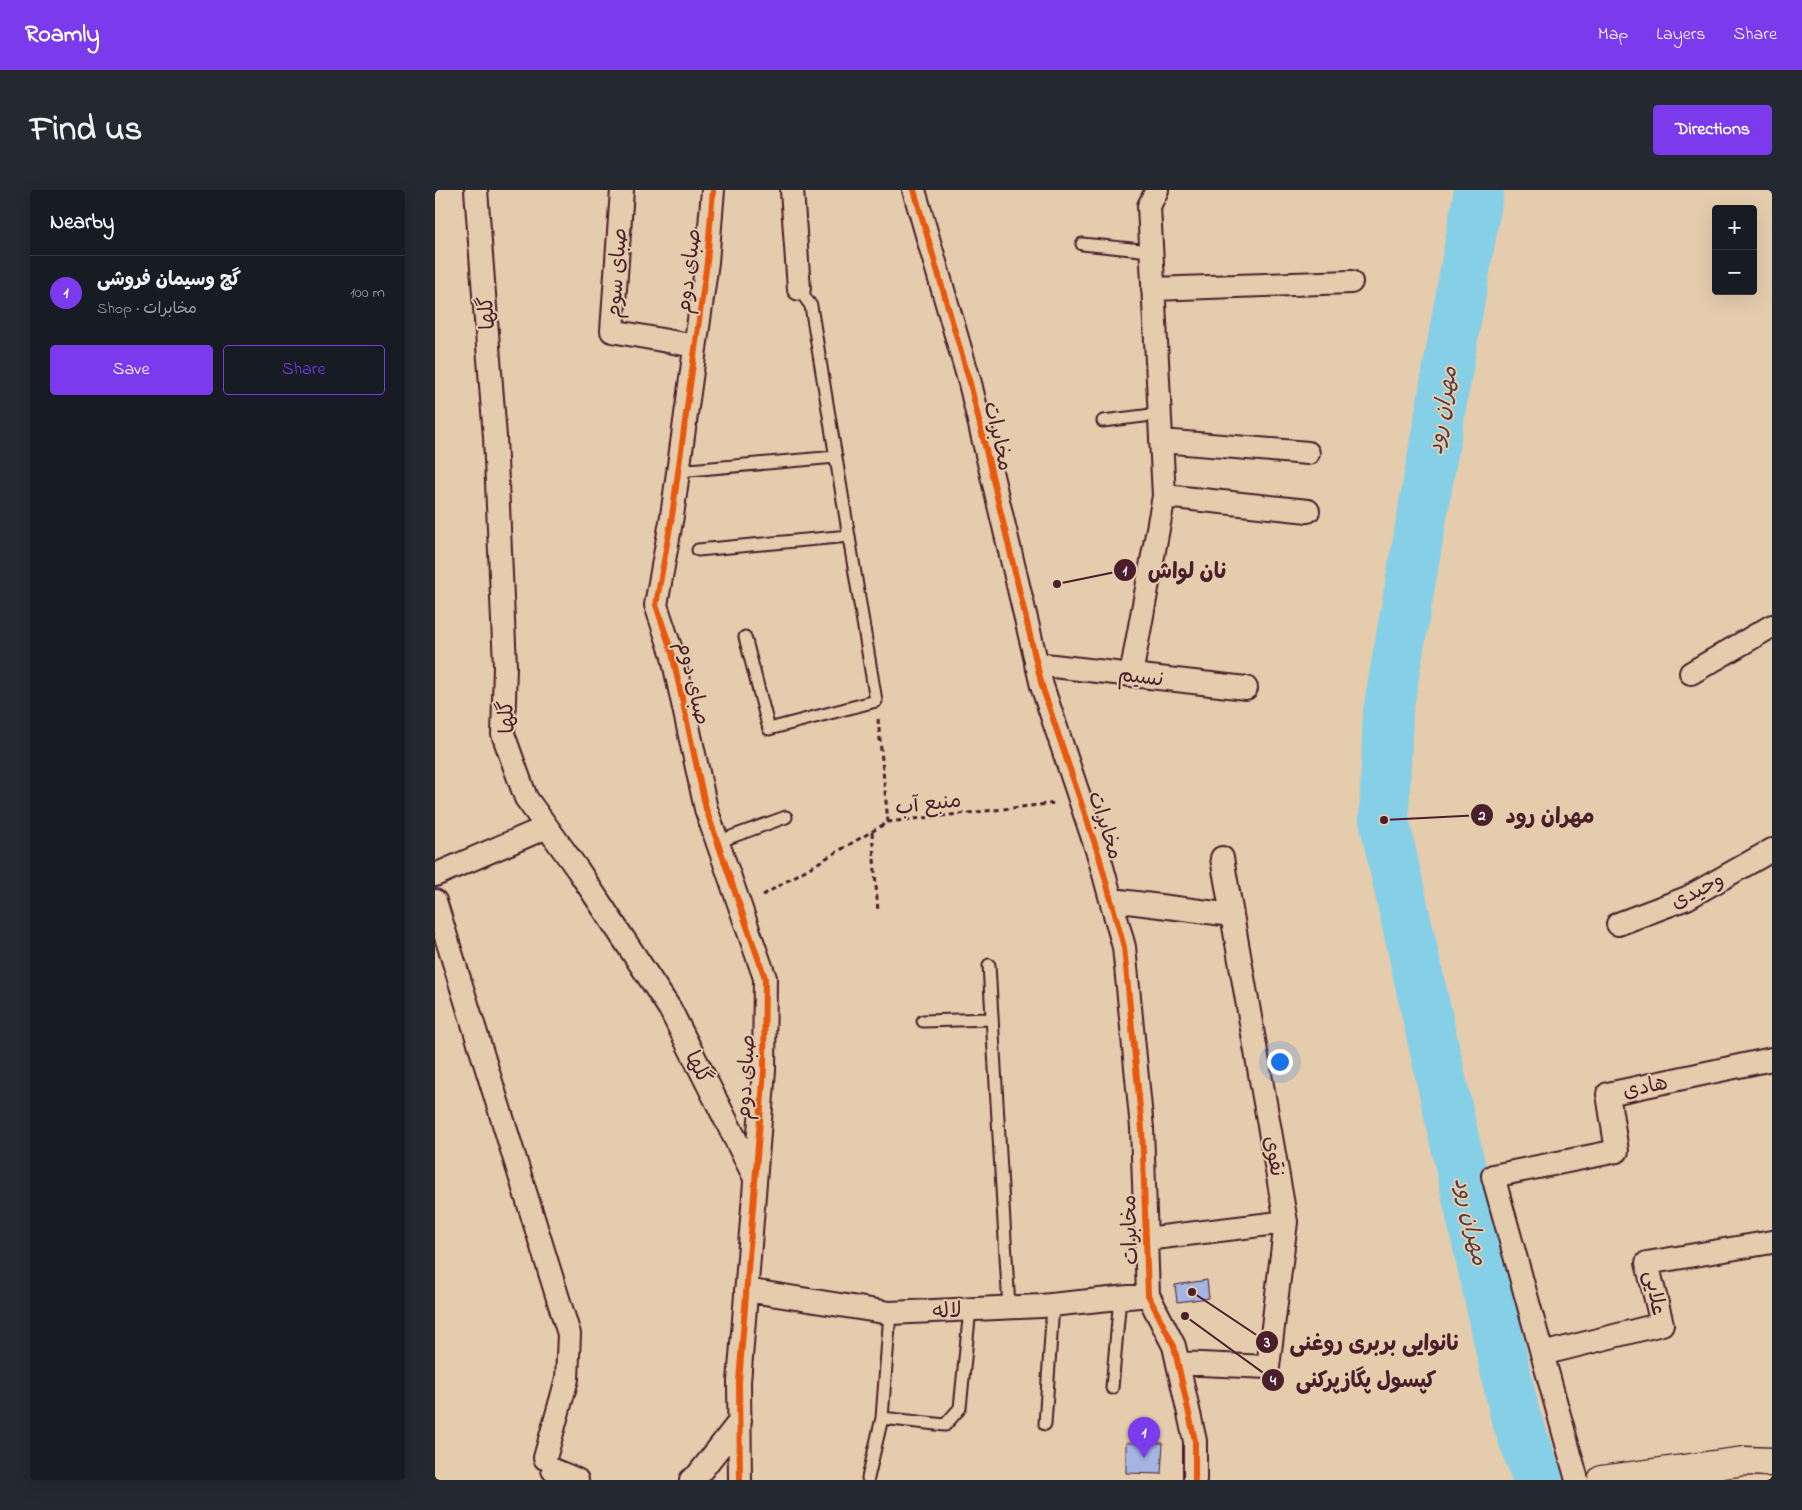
<!DOCTYPE html>
<meta charset="utf-8">
<style>
:root{--surface:#171b24;--page:#242831;--text:#f1f3f6;--muted:#9ea1a6;--line:#363941;--accent:#7c3aed}
body{margin:0;font-family:"Indie Flower","Playpen Sans Arabic",sans-serif;background:var(--page);color:var(--text)}
.controls{position:absolute;right:15px;top:15px;display:grid;overflow:hidden;border-radius:5px;box-shadow:0 5px 20px #0002}
.controls button{width:45px;height:45px;display:grid;place-items:center;padding:0;border:0;border-bottom:1px solid var(--line);background:var(--surface);color:var(--text);font:25px sans-serif}
.you{position:absolute;left:844px;top:871px;width:18px;height:18px;margin:-12px;border:4px solid #fff;border-radius:50%;background:#1a73e8;box-shadow:0 0 0 8px #1a73e833}
.badge{display:grid;place-items:center;width:32px;height:32px;border-radius:50%;background:var(--accent);color:#fff;font-size:16px;font-weight:700}
.pin{position:absolute;translate:-50% -41px;filter:drop-shadow(0 1px 2px #0008)}
.pin::after{content:'';position:absolute;top:26px;width:18px;height:15px;background:inherit;clip-path:polygon(0 0,100% 0,50% 100%)}
.list{margin:0;padding:0;list-style:none}
h2{display:flex;justify-content:space-between;align-items:center;height:65px;margin:0;padding:0 20px;font-size:21px}
h2 small{font-size:16px;font-weight:400;color:var(--muted)}
.list li{display:grid;grid-template-columns:32px 1fr auto;gap:15px;align-items:center;box-sizing:border-box;height:75px;padding:0 20px;border-top:1px solid var(--line)}
.list b{display:block;font-size:19px;white-space:nowrap}
.list p{margin:0;font-size:16px;white-space:nowrap;color:var(--muted)}
.list em{font-size:16px;font-style:normal;color:var(--muted)}
.actions{display:flex;gap:10px;padding:15px 20px}
.actions a{flex:1;padding:11px 0;border:1px solid var(--accent);border-radius:5px;text-align:center;font-size:18px;color:var(--accent)}
.actions .main{background:var(--accent);color:#fff}
.map{position:relative;flex:none;width:1337px;height:1290px;overflow:hidden;border-radius:5px}
header{display:flex;align-items:center;gap:30px;box-sizing:border-box;height:70px;padding:0 25px;background:var(--accent);color:#fff}
header strong{font-size:24px}
nav{display:flex;gap:28px;margin-inline-start:auto;font-size:18px}
.intro{display:flex;align-items:center;justify-content:space-between;box-sizing:border-box;height:120px;padding:0 30px}
h1{margin:0;font-size:35px}
.button{padding:12px 22px;border-radius:5px;background:var(--accent);color:#fff;font-size:18px;font-weight:700}
main{display:flex;gap:30px;padding:0 30px}
aside{flex:1;background:var(--surface);border-radius:5px;box-shadow:0 5px 20px #0002}
.map>svg:first-child{display:block}
.lines{fill:none;stroke-linecap:round;stroke-linejoin:round}
.river{stroke:#86d0e7;stroke-width:50}
.building{fill:#a4b5e4;stroke:#4a1f2b}
.lane-casing{stroke:#4a1f2b;stroke-width:15}
.street-casing{stroke:#4a1f2b;stroke-width:26}
.secondary-casing{stroke:#4a1f2b;stroke-width:31}
.path{stroke:#4a1f2b;stroke-width:3;stroke-dasharray:5 4;stroke-linecap:butt}
.lane{stroke:#e5ccad;stroke-width:11}
.street{stroke:#e5ccad;stroke-width:22}
.secondary{stroke:#e5ccad;stroke-width:28}
.cycleway-casing{stroke:#e5ccad;stroke-width:9}
.cycleway{stroke:#e8590c;stroke-width:6}
.labels{text-anchor:middle;stroke-width:4;stroke-linejoin:round;paint-order:stroke}
.street-label{font-size:21px;fill:#4a1f2b;stroke:#e5ccad}
.water-label{font-size:22px;font-style:italic;fill:#533a47;stroke:#e5ccad}
.leader{fill:none;stroke:#4a1f2b;stroke-width:2}
.callout-dot{fill:#4a1f2b;stroke:#e5ccad;stroke-width:2}
.mark-label{font-size:15px;text-anchor:middle;font-weight:bold;fill:#fff}
.callout-label{font-size:22px;text-anchor:middle;font-weight:bold;fill:#4a1f2b;stroke:#e5ccad;stroke-width:4;stroke-linejoin:round;paint-order:stroke}
</style>
<header>
<strong>Roamly</strong>
<nav><a>Map</a><a>Layers</a><a>Share</a></nav>
</header>
<div class="intro"><h1>Find us</h1><a class="button">Directions</a></div>
<main>
<aside>
<h2>Nearby<small></small></h2>
<ul class="list">
<li><span class="badge">1</span><div><b>گچ وسیمان فروشی</b><p>Shop · مخابرات</p></div><em>100 m</em></li>
</ul>
<div class="actions"><a class="main">Save</a><a>Share</a></div>
</aside>
<div class="map">
<svg width="1337" height="1290" viewBox="0 0 1337 1290">
<rect width="100%" height="100%" fill="#e5ccad"/>
<filter id="ink" filterUnits="userSpaceOnUse"><feTurbulence type="fractalNoise" baseFrequency=".02" numOctaves="2"/><feDisplacementMap in="SourceGraphic" scale="10" xChannelSelector="R" yChannelSelector="G"/><feConvolveMatrix kernelMatrix="1 2 1 2 8 2 1 2 1" color-interpolation-filters="sRGB"/></filter>
<g filter="url(#ink)">
<g class="lines">
<path class="river" d="M1044,0L953,521L949,630L1080,1225L1103,1290"/>
</g>
<path class="building" d="M772,1090L774,1108L742,1112L740,1095Z
M691,1253H728L726,1284L691,1283Z"/>
<g class="lines">
<defs>
<path id="lane" d="M647,54L716,61
M668,231L725,224
M243,281L401,267
M263,360L414,346
M310,447L334,539L441,511L376,116L364,99
M282,652L351,627
M554,775L574,1118
M488,831L557,829
M455,1123L447,1228L510,1235L525,1218L535,1119
M677,1198L685,1107
M610,1234L618,1115
M433,1288L447,1228"/>
<path id="street" d="M41,0L60,247L70,476L68,544L91,608L143,680L235,819L319,986
M187,0L177,141L260,156
M278,0L272,72L237,326L221,415L237,463L271,619L330,788L329,880L304,1192L305,1290
M357,0L364,99
M479,0L535,193L607,496L664,666L689,757L707,938L713,1105L739,1156L760,1251V1290
M718,99L916,92
M726,251L873,263
M729,306L873,321
M601,474L811,498
M1256,483L1337,436
M696,485L729,306L714,16L722,0
M0,685L112,637
M677,710L797,725
M0,711L134,1144L132,1189L110,1268
M1183,734L1252,708L1337,660
M711,1049L851,1032
M311,1100L455,1123L606,1116L713,1105
M1107,1164L1227,1134L1212,1073L1337,1052
M743,1173L833,1177L851,1032L787,668
M118,1280L142,1290
M256,1290L262,1286L305,1231
M1142,1290L1058,986L1182,961L1173,904L1337,869"/>
<path id="secondary" d="M1167,1290L1310,1271L1337,1272"/>
</defs>
<use href="#lane" class="lane-casing"/>
<use href="#street" class="street-casing"/>
<use href="#secondary" class="secondary-casing"/>
<path class="path" d="M443,529L453,632
M437,642L443,722
M328,705L453,632L621,613"/>
<use href="#lane" class="lane"/>
<use href="#street" class="street"/>
<use href="#secondary" class="secondary"/>
<defs>
<path id="cycleway" d="M278,0L272,72L237,326L221,415L237,463L271,619L330,788L329,880L304,1192L305,1290
M479,0L535,193L607,496L664,666L689,757L707,938L713,1105L739,1156L760,1251V1290"/>
</defs>
<use href="#cycleway" class="cycleway-casing"/>
<use href="#cycleway" class="cycleway"/>
</g>
</g>
<g class="labels">
<g class="street-label">
<text transform="translate(253 81) rotate(-83)" y="7">صبای دوم</text>
<text transform="translate(181 83) rotate(-86)" y="7">صبای سوم</text>
<text transform="translate(51 123) rotate(-94)" y="7">گلها</text>
<text transform="translate(564 246) rotate(77)" y="7">مخابرات</text>
<text transform="translate(706 486) rotate(7)" y="7">نسیم</text>
<text transform="translate(259 493) rotate(77)" y="7">صبای دوم</text>
<text transform="translate(71 527) rotate(-93)" y="7">گلها</text>
<text transform="translate(493 613) rotate(-7)" y="7">منبع آب</text>
<text transform="translate(671 635) rotate(72)" y="7">مخابرات</text>
<text transform="translate(1262 700) rotate(-27)" y="7">وحیدی</text>
<text transform="translate(264 877) rotate(63)" y="7">گلها</text>
<text transform="translate(310 887) rotate(-87)" y="7">صبای دوم</text>
<text transform="translate(1210 896) rotate(-12)" y="7">هادی</text>
<text transform="translate(840 966) rotate(80)" y="7">نقوی</text>
<text transform="translate(694 1040) rotate(-92)" y="7">مخابرات</text>
<text transform="translate(1221 1103) rotate(80)" y="7">علایی</text>
<text transform="translate(512 1120) rotate(-3)" y="7">لاله</text>
</g>
<g class="water-label">
<text transform="translate(1006 220) rotate(-80)" y="8">مهران رود</text>
<text transform="translate(1037 1031) rotate(78)" y="8">مهران رود</text>
</g>
</g>
<path class="leader" d="M622 394L690 380M949 630L1047 625M757 1102L832 1152M750 1126L838 1190"/>
<g class="callout-dot">
<circle cx="622" cy="394" r="5"/>
<circle cx="949" cy="630" r="5"/>
<circle cx="757" cy="1102" r="5"/>
<circle cx="750" cy="1126" r="5"/>
<circle cx="690" cy="380" r="12"/>
<circle cx="1047" cy="625" r="12"/>
<circle cx="832" cy="1152" r="12"/>
<circle cx="838" cy="1190" r="12"/>
</g>
<g class="mark-label">
<text x="690" y="385">1</text>
<text x="1047" y="630">2</text>
<text x="832" y="1157">3</text>
<text x="838" y="1195">4</text>
</g>
<g class="callout-label">
<text x="752" y="388">نان لواش</text>
<text x="1115" y="633">مهران رود</text>
<text x="940" y="1160">نانوایی بربری روغنی</text>
<text x="931" y="1197">کپسول پگازپرکنی</text>
</g>
</svg>
<div class="controls">
<button>+</button>
<button>−</button>
</div>
<div class="you"></div>
<div class="pin badge" style="left:709px;top:1268px">1</div>
</div>
</main>
